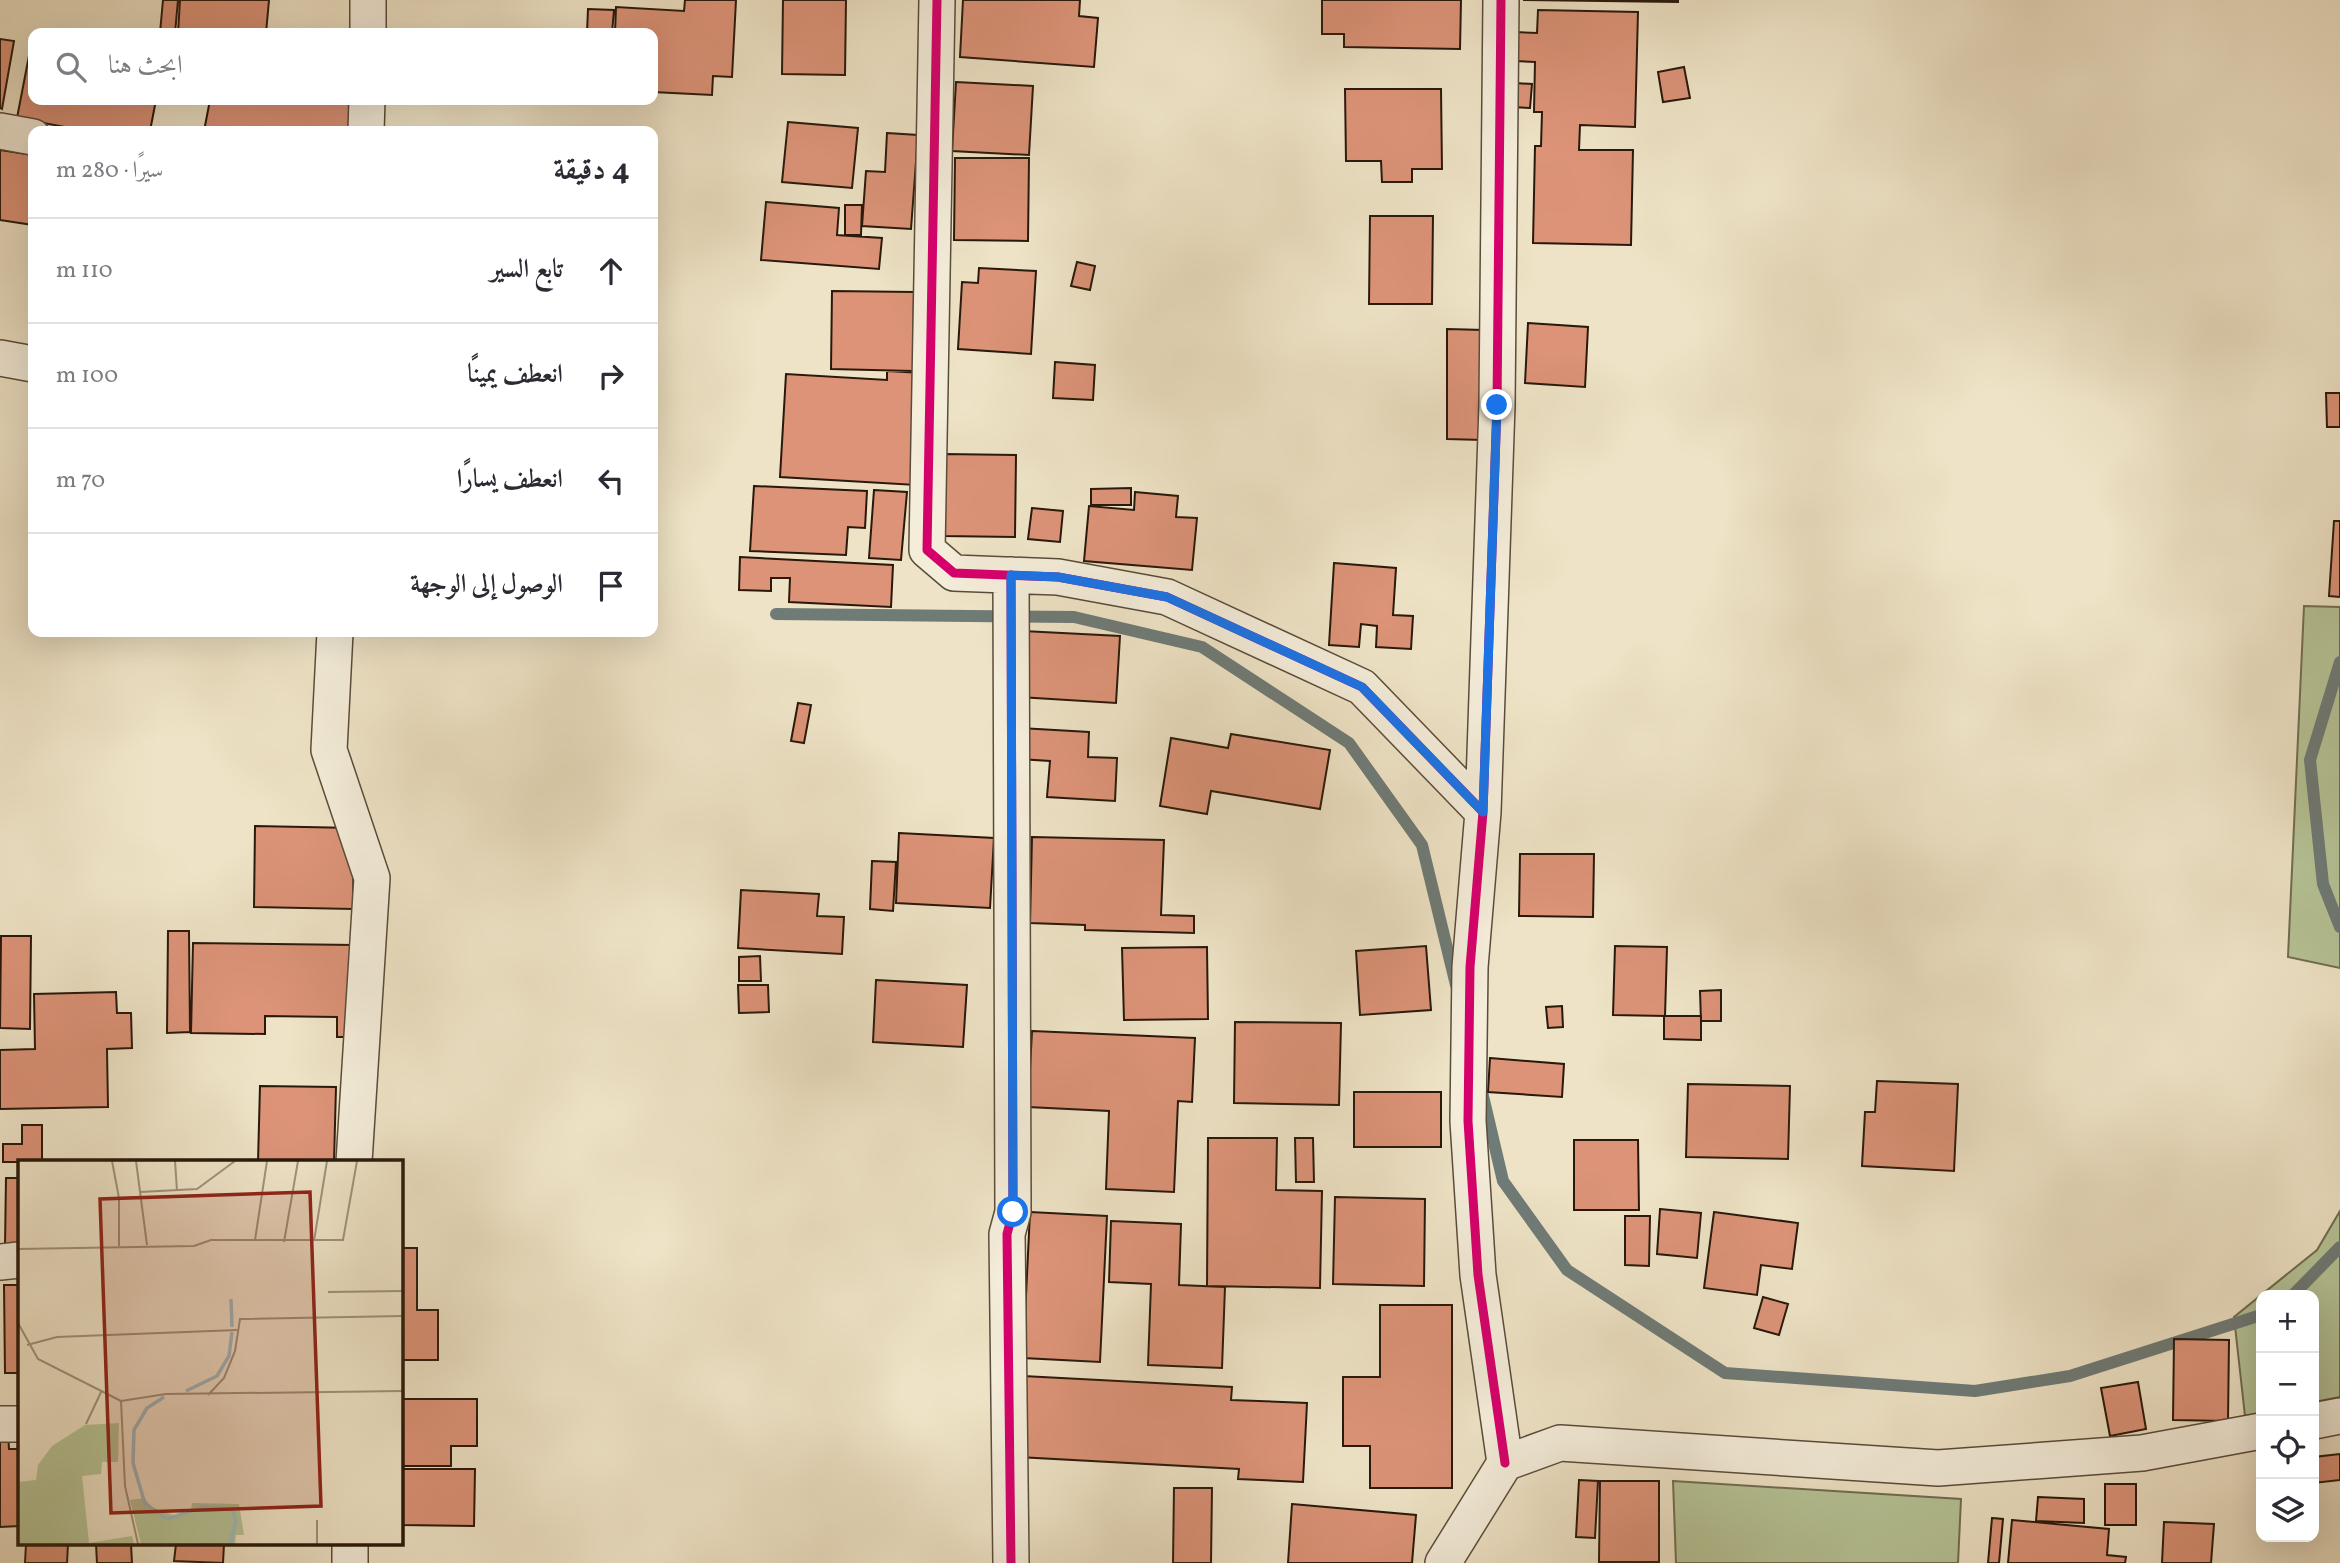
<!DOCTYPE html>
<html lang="ar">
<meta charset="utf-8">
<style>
:root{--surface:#fff;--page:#f7f7f7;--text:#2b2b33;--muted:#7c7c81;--line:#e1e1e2}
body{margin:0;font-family:Vollkorn,Amiri,serif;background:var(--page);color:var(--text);direction:rtl}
.controls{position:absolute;right:21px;bottom:21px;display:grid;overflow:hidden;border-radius:14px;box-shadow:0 7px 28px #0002}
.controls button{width:63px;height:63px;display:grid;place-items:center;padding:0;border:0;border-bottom:2px solid var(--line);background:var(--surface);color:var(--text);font:35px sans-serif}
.stop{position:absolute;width:21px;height:21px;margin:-16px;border:5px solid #1a73e8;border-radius:50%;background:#fff}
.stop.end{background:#1a73e8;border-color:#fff;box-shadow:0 2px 7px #0008}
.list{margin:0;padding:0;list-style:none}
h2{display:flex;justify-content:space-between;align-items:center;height:91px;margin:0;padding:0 28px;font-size:30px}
h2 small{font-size:23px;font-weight:400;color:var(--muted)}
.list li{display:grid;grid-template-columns:46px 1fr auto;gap:21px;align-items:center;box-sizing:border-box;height:105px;padding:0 28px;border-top:2px solid var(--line)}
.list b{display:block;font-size:26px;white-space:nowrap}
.list em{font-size:23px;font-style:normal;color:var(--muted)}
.icon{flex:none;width:38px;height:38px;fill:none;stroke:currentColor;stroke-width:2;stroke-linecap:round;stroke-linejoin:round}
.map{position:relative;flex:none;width:2340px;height:1563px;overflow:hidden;direction:ltr}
.search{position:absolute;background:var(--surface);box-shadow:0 7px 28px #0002;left:28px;top:28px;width:630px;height:77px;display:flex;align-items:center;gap:18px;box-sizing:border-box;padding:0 24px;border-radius:14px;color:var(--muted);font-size:26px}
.panel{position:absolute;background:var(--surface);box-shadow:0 7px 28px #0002;left:28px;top:126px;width:630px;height:511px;border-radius:14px;direction:rtl}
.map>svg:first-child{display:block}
.green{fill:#b6c497;stroke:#706e51;stroke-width:2}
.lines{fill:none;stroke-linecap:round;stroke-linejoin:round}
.stream{stroke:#6f7b77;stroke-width:12}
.building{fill:#dc9378;stroke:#29190b;stroke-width:2}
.minor-casing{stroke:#5a4c3a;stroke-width:38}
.minor{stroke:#f4edda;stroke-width:35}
.cycleway-casing{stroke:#f4edda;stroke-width:13}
.cycleway{stroke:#d6006c;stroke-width:9}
.route{stroke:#1a73e8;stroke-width:9}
.inset-river{fill:none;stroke:#9ebcbf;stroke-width:3.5}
.inset-road{fill:none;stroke:#9f927b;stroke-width:2}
.view{fill:#8f2418;fill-opacity:0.15;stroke:#8f2418;stroke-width:3.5}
.inset-edge{fill:none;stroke:#29190b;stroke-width:3.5}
</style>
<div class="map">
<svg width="2340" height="1563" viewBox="0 0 2340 1563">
<rect width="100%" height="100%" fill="#eee3c6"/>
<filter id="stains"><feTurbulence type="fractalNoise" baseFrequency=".00286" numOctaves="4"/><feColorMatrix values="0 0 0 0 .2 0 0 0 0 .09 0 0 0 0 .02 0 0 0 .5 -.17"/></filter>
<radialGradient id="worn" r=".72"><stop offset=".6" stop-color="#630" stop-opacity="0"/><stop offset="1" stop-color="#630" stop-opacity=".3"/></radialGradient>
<path class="green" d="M2304,606L2340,607V968L2288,957Z
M2340,1211V1397L2314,1402V1295H2261V1413L2245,1416L2234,1317L2317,1250Z
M1673,1481L1961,1499L1958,1563H1676Z"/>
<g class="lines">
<path class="stream" d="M776,614L1074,617L1202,647L1349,743L1422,845L1456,985
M2340,662L2310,760L2323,884L2340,927
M1482,1092L1503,1181L1567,1270L1725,1373L1975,1391L2070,1376L2261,1315
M2293,1295L2340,1247"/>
</g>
<path class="building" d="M163,0H178L175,33H160Z
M180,0H269L266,33H178Z
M685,0H736L732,77L713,76L712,95L653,92V33H615L616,7L684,11Z
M783,0H846L845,75L782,74Z
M963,0H1080L1079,16L1098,18L1094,67L960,57Z
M1322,0H1461L1460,49L1344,47V34H1322Z
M1523,0H1678V2Z
M588,9L614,10L612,33H587Z
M1538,10L1638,12L1635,127L1580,125L1579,150H1633L1631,245L1533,243L1535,146H1541L1542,112H1534L1535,62L1514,61V32L1537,33Z
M33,35V100H156L150,131H86L17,118Z
M0,39L14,41L2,109L0,108Z
M1684,67L1690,98L1663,102L1658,72Z
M956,82L1033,86L1029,155L952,151Z
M1515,83L1532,84L1530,108L1512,107Z
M1345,89H1441L1442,169H1412V182H1382L1381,161H1346Z
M210,100H358L355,131H204Z
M788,122L858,128L852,188L782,182Z
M887,133L918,135L911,229L862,226L866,171L885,172Z
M0,150L33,155V225L0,220Z
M955,158H1029L1028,241L954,240Z
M766,202L839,208L837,235L882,238L879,269L761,260Z
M845,205H862L861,235H845Z
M1370,216H1433L1432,304H1369Z
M1077,262L1095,266L1090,290L1071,286Z
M979,268L1036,271L1031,354L958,349L962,282L978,283Z
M832,291L914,292L913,371L831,369Z
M1528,323L1588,327L1585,387L1525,383Z
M1447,329L1484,330L1483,440L1447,439Z
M1055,362L1095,365L1093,400L1053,398Z
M887,371L923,373L916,485L780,477L786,374L887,380Z
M2326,393H2340V427H2327Z
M944,454L1016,455L1015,537L943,536Z
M754,486L867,491L865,528L848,527L846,555L750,551Z
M1131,488V505H1091V489Z
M874,490L907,492L901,560L869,558Z
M1135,492L1178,496L1176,517L1197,518L1192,570L1084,561L1089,506L1134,510Z
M1032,508L1063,511L1060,542L1028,539Z
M2334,521H2340V597L2329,596Z
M740,557L893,565L891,607L789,602L790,578H771V591L739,590Z
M1334,563L1396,568L1393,615L1413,616L1411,649L1376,647L1377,626L1361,624L1359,647L1329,645Z
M1023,631L1120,636L1116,703L1019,697Z
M798,703L811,705L804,743L791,741Z
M1020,728L1089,732L1088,757L1117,758L1115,801L1047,797L1050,761L1019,759Z
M1231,734L1330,750L1320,809L1211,791L1207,814L1160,806L1171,738L1228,748Z
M255,826L354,828L353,909L254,907Z
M899,833L994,838L990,908L896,903Z
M1032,837L1164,840L1161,915L1194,916V933L1085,930V925L1030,923Z
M1520,854H1594L1593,917L1519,916Z
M872,861L896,862L893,911L870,909Z
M741,890L819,894L817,916L844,917L842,954L738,948Z
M168,931H189L190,1032L167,1033Z
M1,936H31L30,1029L0,1028Z
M193,943L355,945V1037H337V1017L265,1016V1034L191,1033Z
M1426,946L1431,1010L1360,1015L1356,951Z
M1615,946L1667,947L1665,1016L1613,1015Z
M1207,947L1208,1019L1124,1020L1122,948Z
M760,956L761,981H739V957Z
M876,980L967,985L963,1047L873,1042Z
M738,985H768L769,1012L739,1013Z
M1721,990V1021H1701L1700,991Z
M116,992L117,1013H131L132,1048L107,1049L108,1107L0,1109V1050L35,1049L34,994Z
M1562,1006L1563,1027L1548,1028L1546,1007Z
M1664,1016H1701V1040L1664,1039Z
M1235,1022L1341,1023L1339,1105L1234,1103Z
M1032,1031L1195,1038L1192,1102L1178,1101L1174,1192L1106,1189L1109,1111L1028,1107Z
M1490,1058L1564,1064L1562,1097L1488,1092Z
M1877,1081L1958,1084L1954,1171L1862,1166L1865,1112H1875Z
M1688,1084L1790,1086L1788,1159L1686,1157Z
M260,1086L336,1087L334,1162H258Z
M1354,1092H1441V1147H1354Z
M22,1125H42V1162H3V1144H22Z
M1208,1138H1277L1276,1190L1322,1191L1320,1288L1207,1286Z
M1295,1138H1313L1314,1182H1296Z
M1574,1140H1638L1639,1210H1574Z
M6,1178H19V1246H5Z
M1335,1197L1425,1199L1424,1286L1333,1284Z
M1660,1209L1701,1213L1697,1258L1657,1254Z
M1030,1212L1107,1216L1100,1362L1023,1358Z
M1714,1212L1798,1223L1792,1269L1761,1265L1757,1295L1704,1288Z
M1625,1216H1650L1649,1266L1625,1265Z
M1111,1221L1181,1224L1179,1285L1225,1287L1222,1368L1148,1365L1151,1284L1109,1282Z
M401,1248H417V1310H438V1360H401Z
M4,1285H19L18,1373H5Z
M1763,1297L1788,1304L1779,1335L1754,1328Z
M1380,1305H1452V1488H1370V1446H1343V1377H1380Z
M2174,1339L2229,1340L2228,1421L2173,1420Z
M1023,1376L1232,1387L1231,1400L1307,1403L1303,1482L1238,1479L1239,1469L1018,1457Z
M2138,1382L2146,1429L2110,1436L2101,1388Z
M401,1399H477V1446H451V1466H401Z
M8,1431L9,1449H19V1526L0,1527V1432Z
M2340,1454V1480L2314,1483V1457Z
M401,1469H475L474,1526L401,1525Z
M1579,1480L1598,1481L1595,1538L1576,1537Z
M1600,1481H1659V1562H1599Z
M2105,1484H2136V1525H2105Z
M1174,1488H1212L1211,1563H1173Z
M2038,1497L2084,1499V1523L2036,1521Z
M1292,1504L1416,1515L1412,1563H1288Z
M1992,1518L2003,1519L1999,1563H1988Z
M2012,1520L2109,1529L2107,1555L2126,1557L2125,1563H2008Z
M2164,1522L2214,1524L2211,1563H2162Z
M26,1544H68L67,1563H25Z
M96,1544H131L132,1563H97Z
M176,1544H224L223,1563L174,1561Z"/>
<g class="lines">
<defs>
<path id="minor" d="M937,0L927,550L954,573L1058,577L1167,597L1362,687L1483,812
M1501,0L1497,405L1483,812L1470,967L1468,1121L1478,1275L1505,1463
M368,33V0
M0,131L33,137
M366,131L367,100
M0,358L33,364
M1011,575L1013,1212L1007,1234L1011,1563
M335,632L329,750L372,878L354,1162
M0,1262L19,1260
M2314,1421L2340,1416
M0,1424H19
M350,1544V1563
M1443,1563L1505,1463L1560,1443L1938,1468L2142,1453L2261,1431"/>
</defs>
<use href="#minor" class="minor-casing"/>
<use href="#minor" class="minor"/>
<defs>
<path id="cycleway" d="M937,0L927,550L954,573L1058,577L1167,597L1362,687L1483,812
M1501,0L1497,405L1483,812L1470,967L1468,1121L1478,1275L1505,1463
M1011,575L1013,1212L1007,1234L1011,1563"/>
</defs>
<use href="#cycleway" class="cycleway-casing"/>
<use href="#cycleway" class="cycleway"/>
</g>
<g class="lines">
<path class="route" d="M1013,1212L1011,575L1058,577L1167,597L1362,687L1483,812L1497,405"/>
</g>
<g transform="translate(18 1160)">
<rect width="385" height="385" fill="#eee3c6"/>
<path d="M101,263L100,302H84L83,314L64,316L71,383L114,376L116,384H0V322L18,320L20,305L34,286L67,265ZM126,338L135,348L158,356L173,351L174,343L221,344L226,375H218L217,384H123L112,340Z" fill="#b6c497"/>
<path class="inset-river" d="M213,139L214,167M168,231L199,216L211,196L214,172M146,237L129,248L116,270L115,303L127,344L150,359L184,347L214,349L218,361L212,384"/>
<path class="inset-road" d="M94,1L101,38V86M118,1L129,85M157,1L159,31M122,32L179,29L217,1M101,38L122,37M237,80L249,1M296,81L309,1M266,82L280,1M0,89L176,86L193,80H325L339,1M310,132L385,131M0,163L20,199L103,241L107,326L120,384M9,185L39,177L219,170M190,235L206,218L217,191L222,159L385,156M103,241L148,234L385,231M68,264L84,230M299,360V384"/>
<path class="view" d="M292,32L303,346L93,353L82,39Z"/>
<rect width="385" height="385" class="inset-edge"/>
</g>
<rect width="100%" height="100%" filter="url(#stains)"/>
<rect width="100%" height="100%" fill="url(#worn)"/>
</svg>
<div class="controls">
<button>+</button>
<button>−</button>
<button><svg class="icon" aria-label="locate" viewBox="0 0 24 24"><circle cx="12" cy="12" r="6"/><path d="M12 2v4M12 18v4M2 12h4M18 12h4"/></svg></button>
<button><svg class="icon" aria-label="layers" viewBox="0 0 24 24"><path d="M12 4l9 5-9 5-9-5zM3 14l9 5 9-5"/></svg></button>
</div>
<div class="stop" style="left:1013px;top:1212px"></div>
<div class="stop end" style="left:1497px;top:405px"></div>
<div class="search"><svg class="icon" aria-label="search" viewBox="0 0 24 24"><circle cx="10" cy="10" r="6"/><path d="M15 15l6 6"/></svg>ابحث هنا</div>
<section class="panel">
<h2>4 دقيقة<small>سيرًا · 280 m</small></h2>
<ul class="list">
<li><svg class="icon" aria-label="ahead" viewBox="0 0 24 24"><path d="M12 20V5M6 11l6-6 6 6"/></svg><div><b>تابع السير</b></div><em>110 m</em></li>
<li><svg class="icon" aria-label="right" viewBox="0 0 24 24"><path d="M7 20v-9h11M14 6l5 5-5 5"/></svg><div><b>انعطف يمينًا</b></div><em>100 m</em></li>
<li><svg class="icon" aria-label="left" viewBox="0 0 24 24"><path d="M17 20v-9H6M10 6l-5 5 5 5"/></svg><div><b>انعطف يسارًا</b></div><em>70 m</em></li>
<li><svg class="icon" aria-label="arrive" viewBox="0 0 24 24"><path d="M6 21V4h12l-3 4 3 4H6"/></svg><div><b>الوصول إلى الوجهة</b></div></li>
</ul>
</section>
</div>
